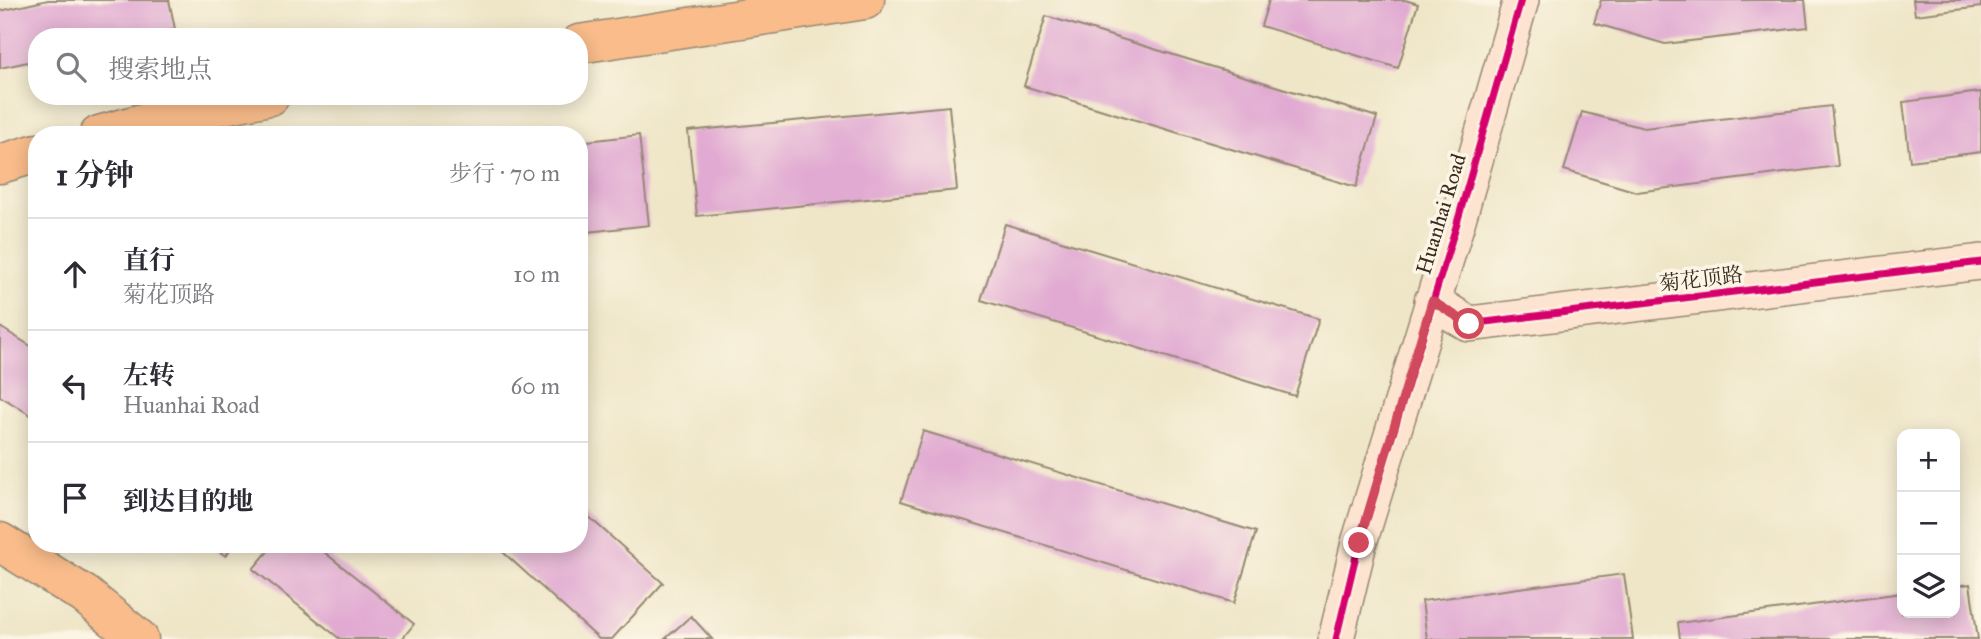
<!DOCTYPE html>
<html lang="zh">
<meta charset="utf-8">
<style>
:root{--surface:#fff;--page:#f7f7f7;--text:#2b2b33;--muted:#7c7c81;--line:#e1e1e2}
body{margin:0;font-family:"IM FELL Great Primer","Noto Serif SC",serif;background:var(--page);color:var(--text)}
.controls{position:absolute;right:21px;bottom:21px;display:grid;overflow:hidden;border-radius:14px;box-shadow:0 4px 18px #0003}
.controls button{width:63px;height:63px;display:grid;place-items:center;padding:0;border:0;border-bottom:2px solid var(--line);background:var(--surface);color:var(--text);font:35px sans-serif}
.stop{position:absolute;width:21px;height:21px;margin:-16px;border:5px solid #d1495b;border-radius:50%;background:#fff}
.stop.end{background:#d1495b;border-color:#fff;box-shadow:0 2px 7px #0008}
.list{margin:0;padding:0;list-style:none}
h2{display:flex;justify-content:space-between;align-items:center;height:91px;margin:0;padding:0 28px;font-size:30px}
h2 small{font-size:23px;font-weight:400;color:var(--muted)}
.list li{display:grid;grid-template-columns:46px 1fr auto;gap:21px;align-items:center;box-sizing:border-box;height:112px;padding:0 28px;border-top:2px solid var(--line)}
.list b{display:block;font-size:26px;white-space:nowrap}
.list p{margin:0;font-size:23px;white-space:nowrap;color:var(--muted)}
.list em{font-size:23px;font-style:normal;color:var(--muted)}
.icon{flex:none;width:38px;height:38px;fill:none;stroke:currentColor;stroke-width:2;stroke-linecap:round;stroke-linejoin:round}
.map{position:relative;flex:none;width:1981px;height:639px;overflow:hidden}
.search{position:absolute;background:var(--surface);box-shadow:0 4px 18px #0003;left:28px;top:28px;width:560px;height:77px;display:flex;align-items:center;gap:18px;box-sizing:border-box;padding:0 24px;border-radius:28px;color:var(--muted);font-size:26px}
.panel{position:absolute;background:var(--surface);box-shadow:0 4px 18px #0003;left:28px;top:126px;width:560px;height:427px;border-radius:28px}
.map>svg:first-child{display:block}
.building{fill:#e1aad2}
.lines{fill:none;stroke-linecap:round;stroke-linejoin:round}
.secondary-casing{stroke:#958873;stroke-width:38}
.primary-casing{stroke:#958873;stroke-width:41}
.secondary{stroke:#fde4d0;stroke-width:35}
.primary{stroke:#f9bc8a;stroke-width:38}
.cycleway-casing{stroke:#fcf5e5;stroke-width:11}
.cycleway{stroke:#d6006c;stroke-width:7}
.route{stroke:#d1495b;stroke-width:9}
.labels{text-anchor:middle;stroke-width:7;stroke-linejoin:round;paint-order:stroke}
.street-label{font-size:21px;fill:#3b2a1e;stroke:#fcf5e5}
</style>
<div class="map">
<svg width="1981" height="639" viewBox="0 0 1981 639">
<rect width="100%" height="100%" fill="#fcf5e5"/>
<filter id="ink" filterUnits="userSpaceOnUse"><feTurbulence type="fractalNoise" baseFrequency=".0143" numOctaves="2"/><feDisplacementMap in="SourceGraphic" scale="14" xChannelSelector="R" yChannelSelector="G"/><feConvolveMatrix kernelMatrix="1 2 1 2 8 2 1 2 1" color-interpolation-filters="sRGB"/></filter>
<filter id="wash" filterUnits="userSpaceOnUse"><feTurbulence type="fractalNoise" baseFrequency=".00686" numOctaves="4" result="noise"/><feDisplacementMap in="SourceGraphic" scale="28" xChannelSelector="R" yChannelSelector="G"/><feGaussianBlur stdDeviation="1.57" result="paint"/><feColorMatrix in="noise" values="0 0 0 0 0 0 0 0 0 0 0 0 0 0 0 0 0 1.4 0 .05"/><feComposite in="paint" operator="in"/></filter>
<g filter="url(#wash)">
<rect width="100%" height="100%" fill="#efe6c8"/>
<g id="blocks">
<path class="building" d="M48,0H169L175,29L142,37H37V60L0,68V11Z
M1269,0H1405L1418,4L1398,68L1261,26Z
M1601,0H1805L1808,27L1665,44L1594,23Z
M1913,0H1981V7L1915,15Z
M1046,16L1377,117L1356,187L1024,86Z
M1981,92V152L1910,161L1903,102Z
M949,106L957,190L697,216L688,131Z
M1831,106L1838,166L1637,192L1564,170L1582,112L1644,128Z
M639,135L649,225L579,233V142Z
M1005,224L1319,319L1295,396L981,300Z
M0,327L37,350V419L0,396Z
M923,431L1256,532L1234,603L901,501Z
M579,508L663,583L612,639H599L494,544H579Z
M209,544H233L226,556Z
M274,544H314L414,624L402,639H340L253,569Z
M1624,574L1633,639H1427L1422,601Z
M1970,584L1978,639H1680L1678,623L1902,593V613H1955V586Z
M691,616L712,639H665Z"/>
</g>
</g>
<g filter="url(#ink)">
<use href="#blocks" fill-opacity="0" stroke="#958873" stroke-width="2"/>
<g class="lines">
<defs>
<path id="secondary" d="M1432,301L1469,324L1981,262
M1336,639L1359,543L1457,223L1521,0"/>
<path id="primary" d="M579,44L865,0
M99,135L167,116L270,96
M0,164L37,153
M0,542L85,595L139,639"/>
</defs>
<use href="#secondary" class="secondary-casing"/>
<use href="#primary" class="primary-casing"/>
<use href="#secondary" class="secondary"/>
<use href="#primary" class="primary"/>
<defs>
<path id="cycleway" d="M1432,301L1469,324L1981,262
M1336,639L1359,543L1457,223L1521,0"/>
</defs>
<use href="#cycleway" class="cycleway-casing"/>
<use href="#cycleway" class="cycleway"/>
</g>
</g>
<g class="lines" filter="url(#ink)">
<path class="route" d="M1359,543L1432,301L1469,324"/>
</g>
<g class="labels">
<g class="street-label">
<text transform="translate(1441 214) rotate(-73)" y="7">Huanhai Road</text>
<text transform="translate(1701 279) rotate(-7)" y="7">菊花顶路</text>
</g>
</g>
</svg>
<div class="controls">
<button>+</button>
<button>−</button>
<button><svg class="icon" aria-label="layers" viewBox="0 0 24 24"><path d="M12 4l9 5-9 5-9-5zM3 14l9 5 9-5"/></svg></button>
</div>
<div class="stop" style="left:1469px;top:324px"></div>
<div class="stop end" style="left:1359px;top:543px"></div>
<div class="search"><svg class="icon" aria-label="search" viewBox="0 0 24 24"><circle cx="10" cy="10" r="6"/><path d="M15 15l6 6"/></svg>搜索地点</div>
<section class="panel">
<h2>1 分钟<small>步行 · 70 m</small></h2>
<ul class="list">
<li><svg class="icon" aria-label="ahead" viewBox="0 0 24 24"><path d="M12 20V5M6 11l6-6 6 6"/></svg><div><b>直行</b><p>菊花顶路</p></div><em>10 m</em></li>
<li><svg class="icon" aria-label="left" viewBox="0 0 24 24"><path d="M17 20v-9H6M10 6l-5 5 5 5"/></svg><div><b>左转</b><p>Huanhai Road</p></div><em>60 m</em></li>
<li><svg class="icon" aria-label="arrive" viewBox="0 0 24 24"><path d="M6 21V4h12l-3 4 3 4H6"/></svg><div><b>到达目的地</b></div></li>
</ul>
</section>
</div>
